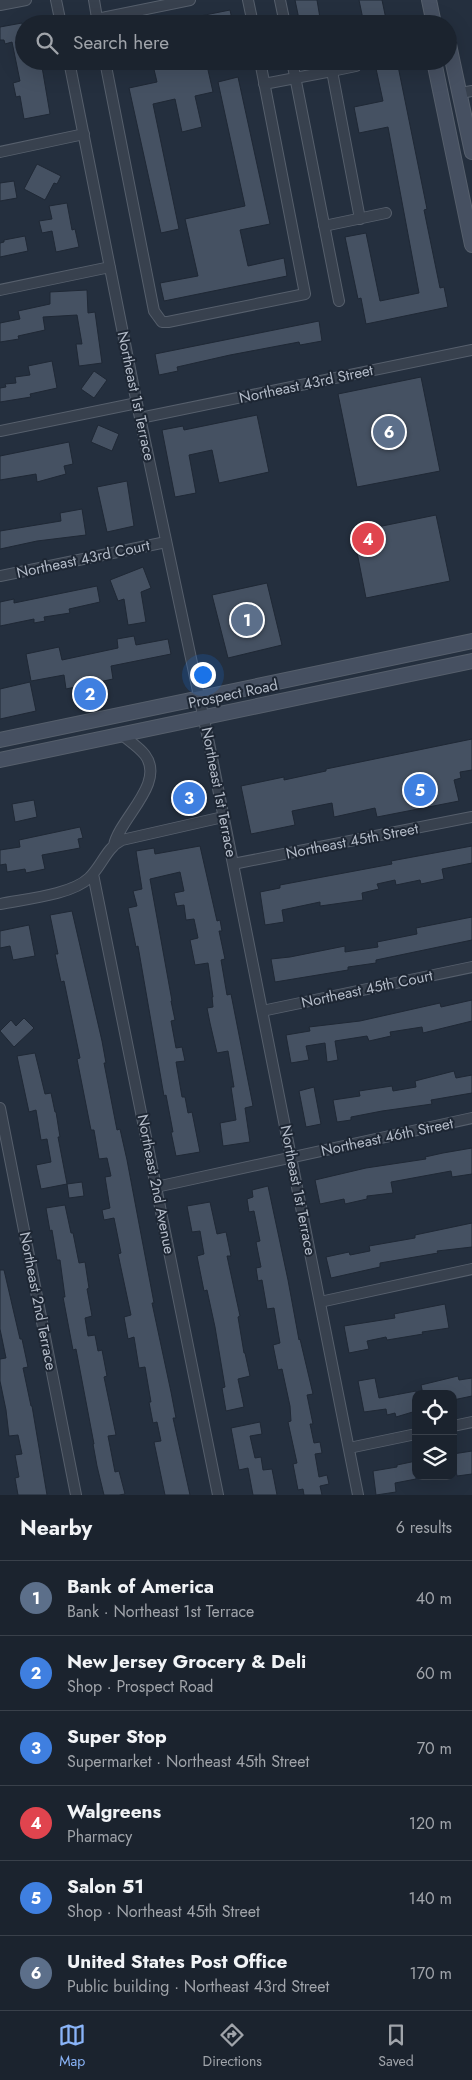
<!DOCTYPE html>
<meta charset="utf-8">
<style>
:root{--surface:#1b232e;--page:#282f3a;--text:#f1f3f6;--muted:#a0a4aa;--line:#39404a;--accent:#8ab4f8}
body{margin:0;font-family:Jost,sans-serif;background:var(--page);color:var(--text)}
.controls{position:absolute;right:15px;bottom:15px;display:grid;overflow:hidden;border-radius:10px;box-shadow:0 5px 20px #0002}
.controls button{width:45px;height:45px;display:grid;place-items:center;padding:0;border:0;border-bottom:1px solid var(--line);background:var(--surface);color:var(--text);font:25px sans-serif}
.you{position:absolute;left:202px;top:674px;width:18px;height:18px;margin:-12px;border:4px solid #fff;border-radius:50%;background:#1a73e8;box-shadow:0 0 0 8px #1a73e833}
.badge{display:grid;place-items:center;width:32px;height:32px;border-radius:50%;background:var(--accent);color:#fff;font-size:16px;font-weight:700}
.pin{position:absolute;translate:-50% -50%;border:2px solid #fff;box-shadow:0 1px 5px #0006}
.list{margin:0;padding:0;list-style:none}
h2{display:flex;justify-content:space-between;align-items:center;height:65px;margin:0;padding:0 20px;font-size:21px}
h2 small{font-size:16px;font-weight:400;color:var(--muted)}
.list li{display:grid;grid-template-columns:32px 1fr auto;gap:15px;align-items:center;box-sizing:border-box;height:75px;padding:0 20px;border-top:1px solid var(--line)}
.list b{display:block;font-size:19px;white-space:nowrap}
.list p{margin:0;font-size:16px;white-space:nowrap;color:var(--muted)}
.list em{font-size:16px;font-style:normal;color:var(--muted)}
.icon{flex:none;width:28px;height:28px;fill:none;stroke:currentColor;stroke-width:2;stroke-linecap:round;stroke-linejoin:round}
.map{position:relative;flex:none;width:472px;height:1495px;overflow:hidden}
.search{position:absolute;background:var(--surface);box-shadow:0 5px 20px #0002;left:15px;right:15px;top:15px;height:55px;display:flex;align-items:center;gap:12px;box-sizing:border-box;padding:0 18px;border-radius:28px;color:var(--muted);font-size:19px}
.sheet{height:515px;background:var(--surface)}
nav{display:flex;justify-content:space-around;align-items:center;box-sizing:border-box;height:70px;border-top:1px solid var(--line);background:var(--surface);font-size:14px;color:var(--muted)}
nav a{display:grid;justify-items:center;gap:2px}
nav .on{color:var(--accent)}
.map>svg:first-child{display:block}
.building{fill:#455162;stroke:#1f2835}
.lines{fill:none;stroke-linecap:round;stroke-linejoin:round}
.street-casing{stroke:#565f6c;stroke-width:12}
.secondary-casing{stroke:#565f6c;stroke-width:16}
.street{stroke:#38414e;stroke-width:10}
.secondary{stroke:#465061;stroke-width:14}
.labels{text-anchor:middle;stroke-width:4;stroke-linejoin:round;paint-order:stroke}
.street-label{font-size:15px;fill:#b4bcc9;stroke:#1d2633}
</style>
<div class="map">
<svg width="472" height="1495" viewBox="0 0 472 1495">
<rect width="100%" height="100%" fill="#242f3e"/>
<path class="building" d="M295,0H317L321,24H300Z
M359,0H382L387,24H364Z
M230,10L233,24H186L185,19Z
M22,23L24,61H41L50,114L24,119L20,96L16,97L13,83L20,81L12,42L5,44L4,40H0V27Z
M152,61H206L213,92L195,96L202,127L182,132L175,99L153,104L179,229L161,233L129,88L157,82Z
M389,61H397L427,209L424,210L440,288L444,287L448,307L366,324L361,298L358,299L345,237L366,233L380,301L419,293L388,127L359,133L354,107L383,101L375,64Z
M238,77L270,224L240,230L248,266L284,258L287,276L164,301L160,283L198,276L185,219L245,206L218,82Z
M37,164L61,176L57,184L54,183L45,200L24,189Z
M14,181L17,198L0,201V183Z
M67,203L72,230L75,229L79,247L56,252L52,231L42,233L39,221L52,219L49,206Z
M25,236L28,251L0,257V243L4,242V240Z
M87,290L88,313L95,312L102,363L79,366L76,344H82L77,315L43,317L45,330L18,336L19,339L0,342V323L20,319L18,311L50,304V292Z
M319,321L322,341L300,345L299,342L230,355L177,367L178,371L159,375L155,354Z
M52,361L57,388L30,394L31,397L0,402V388L6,387L5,384L16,383L15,377L30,375L28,366Z
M94,371L107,380L94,398L81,389Z
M421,377L440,471L357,487L338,394Z
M257,415L269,472L219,483L212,450L189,455L196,493L175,497L162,430L183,426L184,430Z
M98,425L119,434L112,451L91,442Z
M69,442L73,464L64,466L66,474L37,482L36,474L0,480V456Z
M127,481L134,526L107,532L97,487Z
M82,509L86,535L37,541L0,549V531L61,521L60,513Z
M436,515L450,581L366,598L353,532Z
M143,567L151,588L141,592L146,622L128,625L124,599L118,601L110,580Z
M267,583L282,645L228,658L212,595Z
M97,586L100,602L69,609L70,613L44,617L45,621L34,623V619L0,626V602L14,599V603Z
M134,636L136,645L168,639L171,654L111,666L113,679L66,689L64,675L31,681L26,654L59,647L62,660L118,648L117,639Z
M30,682L36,711L0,719V689Z
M472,739V770L460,772L461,778L454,780L459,801L377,817L375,808L334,817L332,803L292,811L295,825L251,834L241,786L284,777V780L326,771V769Z
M195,785L200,807L183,811L178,789Z
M34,800L37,817L15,822L12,804Z
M80,827L83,838L78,839L80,848L42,855L45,869L26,873L25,869L7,872L6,864L0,865V850L20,847L19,840Z
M200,846L217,921L220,920L222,931H219L225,959L221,960L227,995L231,994L253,1106L245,1108L250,1142L223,1146L220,1123L236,1120L231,1087H234L228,1051L217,1053L210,1023L207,1008L213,1007L212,997H213L208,963L195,965L190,940L198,938L194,919L186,920L184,905L177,906L174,893L184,891L180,872L150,879L172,1001H171L175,1020L171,1021L176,1048L182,1047L185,1061L176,1062L182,1097H185L188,1113L192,1112L200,1152L176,1156L171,1132H173L166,1095L164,1096L138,946L136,947L128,908L137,906L133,891L142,889L136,851L154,848L155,854Z
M472,846V863L442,869L444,879L421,884L420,880L396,885L395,880L377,884L379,889L362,893L363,900L320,906V902L282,910L284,922L265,925L260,892L280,888V885L392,864L391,861Z
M72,911L102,1041L106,1063H104L117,1130L120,1129L127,1160L154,1303H152L171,1392L176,1418H173L190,1495H165L154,1442L161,1441L157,1422L153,1423L149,1402H151L145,1367L139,1368L134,1337L128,1339L124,1317L131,1315L118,1254L121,1253L114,1218L104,1220L102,1210L110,1208L105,1177L111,1176L107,1158L99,1159L94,1130H91L77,1059L80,1058L64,981L61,982L55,954H58L50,915Z
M472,917V940L376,960V963L348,967V970L275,982L271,959L290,957L345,946V952L378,947L377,942L417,934L416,928Z
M29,925L35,956L13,960L10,946L0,948V931Z
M472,1000V1021L423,1033L422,1027L390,1032L391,1036L369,1041L367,1036L335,1041L338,1060L327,1062L325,1043L306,1046L309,1060L291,1063L286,1035L310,1031L309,1027L360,1021L440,1003L441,1007Z
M24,1018L34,1028L14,1047L0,1031L11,1020L16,1026Z
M35,1053L45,1094L51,1093L55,1112H56L60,1137H58L67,1184L41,1189L36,1165L51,1162L47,1139L41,1140L36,1110L29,1112L17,1056Z
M454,1071L456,1078L472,1075V1093L431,1100L432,1104L382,1111L351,1117V1120L337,1122L333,1100L360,1096L359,1091L392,1086L393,1091L416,1087L415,1081Z
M314,1087L321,1124L306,1127L299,1091Z
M472,1148V1174L452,1177L451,1171L391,1182L393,1193L367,1196V1199L345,1204L344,1199L320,1204L315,1180L366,1168L426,1159L425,1157L443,1153Z
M82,1182L84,1196L69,1198L67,1184Z
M268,1186L288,1280L299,1340L300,1339L313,1394L307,1395L313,1424H310L314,1443L320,1442L322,1453L315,1454L319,1477L327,1475L329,1484L320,1486L322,1495H304L303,1489L298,1490L293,1464L297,1463L288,1422L291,1421L290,1406L282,1369L278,1370L273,1345L280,1343L274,1308L267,1309L262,1280L258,1281L256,1268L261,1267L256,1242L260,1241L254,1211L249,1212L247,1199L253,1197L252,1190Z
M210,1202L217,1234L226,1232L231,1256H227L240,1316L238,1317L244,1353H245L250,1376L238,1379L244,1407L226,1411L222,1388L225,1387L215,1327L207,1290L204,1291L197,1256L204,1254L200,1231L192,1232L187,1206Z
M65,1205L71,1233H73L79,1263L85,1262L89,1288L87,1289L92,1316L85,1318L88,1336L95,1335L98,1351L102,1350L107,1376L104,1377L116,1435L108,1436L115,1472L119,1471L125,1494L119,1495H104L97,1466L93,1444H94L76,1349L73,1350L63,1297H65L60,1260H57L52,1230L50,1231L46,1208Z
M472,1223V1247L437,1251L438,1253L380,1263V1267L331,1278L326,1257L349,1252L350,1255L370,1251L369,1246L415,1238V1235Z
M0,1270H4L20,1339H22L28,1367L23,1368L31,1406H32L47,1495H18L15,1478L19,1477L15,1455L22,1454L18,1435L9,1436L6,1410L0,1381V1359L6,1358L0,1329Z
M445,1304L449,1328L422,1332L423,1334L387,1340L386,1337L367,1341L369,1349L349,1353L344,1326L395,1318L394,1314Z
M458,1376L459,1380L472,1378V1396L453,1400V1394H423L421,1385Z
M375,1378L379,1398L416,1391V1411L396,1417L395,1413L387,1415L386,1409L364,1412L358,1381Z
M260,1422L262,1434L250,1436L255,1458L261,1457L263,1470L272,1469L277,1495H253L248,1468L239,1470L231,1428Z
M472,1451V1474L457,1476L453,1454Z
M416,1461V1479L395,1483L396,1492L376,1495L373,1471L397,1467V1465Z"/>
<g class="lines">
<defs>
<path id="street" d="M56,0L61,24
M94,0L98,24
M248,0L253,24
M280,0L285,24
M0,5L26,0
M97,19L190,0
M69,61L135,394L210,748L358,1495
M105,61L154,311L162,322H168L305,294L260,61
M292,61L339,301
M356,66L332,71L360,219
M264,84L332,71
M461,93L472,91
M0,152L84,134
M324,226L386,213
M0,290L110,267
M140,418L472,350
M0,431L137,403
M0,576L166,542
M114,845C120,818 166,783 145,755C139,747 129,741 121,734
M233,864L472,817
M93,874L218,1495
M0,904C25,899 71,895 89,878C102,866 106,848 122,840L223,817
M262,1011L472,967
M0,1108L76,1495
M156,1187L472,1118
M320,1302L472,1269
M453,1426L472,1422
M349,1448L416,1434"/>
<path id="secondary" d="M429,0L434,24
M448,40L472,152
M434,61L472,245
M0,740L472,641
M0,760L472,661"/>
</defs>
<use href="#street" class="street-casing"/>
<use href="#secondary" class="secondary-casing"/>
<use href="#street" class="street"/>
<use href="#secondary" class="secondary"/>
</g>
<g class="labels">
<g class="street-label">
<text transform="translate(306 384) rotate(-12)" y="5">Northeast 43rd Street</text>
<text transform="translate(136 396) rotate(78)" y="5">Northeast 1st Terrace</text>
<text transform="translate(83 559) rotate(-12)" y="5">Northeast 43rd Court</text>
<text transform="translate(233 694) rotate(-12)" y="5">Prospect Road</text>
<text transform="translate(219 792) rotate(79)" y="5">Northeast 1st Terrace</text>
<text transform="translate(352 841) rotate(-11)" y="5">Northeast 45th Street</text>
<text transform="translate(367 989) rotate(-12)" y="5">Northeast 45th Court</text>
<text transform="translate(387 1137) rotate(-12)" y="5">Northeast 46th Street</text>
<text transform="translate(156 1184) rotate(79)" y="5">Northeast 2nd Avenue</text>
<text transform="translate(298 1190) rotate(79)" y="5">Northeast 1st Terrace</text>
<text transform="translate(38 1301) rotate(79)" y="5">Northeast 2nd Terrace</text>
</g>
</g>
</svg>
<div class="controls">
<button><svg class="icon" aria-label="locate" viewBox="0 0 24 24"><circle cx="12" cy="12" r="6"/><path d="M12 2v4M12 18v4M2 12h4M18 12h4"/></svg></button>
<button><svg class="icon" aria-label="layers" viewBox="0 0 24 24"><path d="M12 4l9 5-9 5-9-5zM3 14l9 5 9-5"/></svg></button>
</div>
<div class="you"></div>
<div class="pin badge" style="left:247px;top:620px;background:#5c6f8a">1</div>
<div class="pin badge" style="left:90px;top:694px;background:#3f7fe0">2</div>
<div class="pin badge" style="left:189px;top:798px;background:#3f7fe0">3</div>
<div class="pin badge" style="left:368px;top:539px;background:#e0444e">4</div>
<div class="pin badge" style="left:420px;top:790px;background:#3f7fe0">5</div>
<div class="pin badge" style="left:389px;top:432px;background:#5c6f8a">6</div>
<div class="search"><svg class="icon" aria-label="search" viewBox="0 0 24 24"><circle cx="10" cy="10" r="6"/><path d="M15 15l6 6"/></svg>Search here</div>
</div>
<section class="sheet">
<h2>Nearby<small>6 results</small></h2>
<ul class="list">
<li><span class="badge" style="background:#5c6f8a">1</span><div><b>Bank of America</b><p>Bank · Northeast 1st Terrace</p></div><em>40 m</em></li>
<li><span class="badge" style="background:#3f7fe0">2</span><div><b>New Jersey Grocery &amp; Deli</b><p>Shop · Prospect Road</p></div><em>60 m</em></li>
<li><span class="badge" style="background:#3f7fe0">3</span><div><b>Super Stop</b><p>Supermarket · Northeast 45th Street</p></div><em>70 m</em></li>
<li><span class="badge" style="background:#e0444e">4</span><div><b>Walgreens</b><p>Pharmacy</p></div><em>120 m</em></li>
<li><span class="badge" style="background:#3f7fe0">5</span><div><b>Salon 51</b><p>Shop · Northeast 45th Street</p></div><em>140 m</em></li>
<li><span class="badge" style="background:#5c6f8a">6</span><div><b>United States Post Office</b><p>Public building · Northeast 43rd Street</p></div><em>170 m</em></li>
</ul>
</section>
<nav>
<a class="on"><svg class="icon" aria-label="map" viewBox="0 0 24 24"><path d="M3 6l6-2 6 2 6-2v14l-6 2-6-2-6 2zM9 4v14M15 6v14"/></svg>Map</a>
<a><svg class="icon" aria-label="directions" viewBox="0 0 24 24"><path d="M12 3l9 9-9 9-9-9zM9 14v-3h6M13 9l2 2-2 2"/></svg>Directions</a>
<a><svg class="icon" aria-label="saved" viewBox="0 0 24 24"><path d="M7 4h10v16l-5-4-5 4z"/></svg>Saved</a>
</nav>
